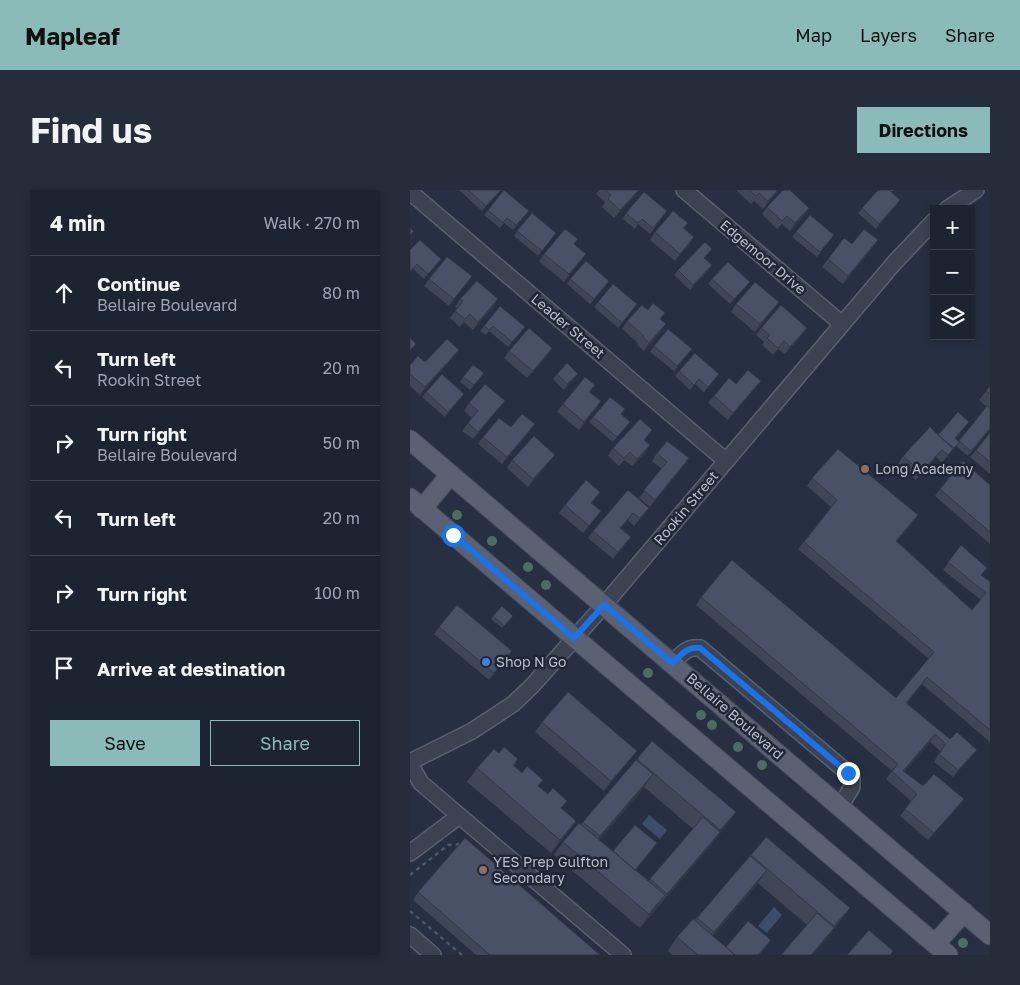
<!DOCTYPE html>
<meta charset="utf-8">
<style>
:root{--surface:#1c2432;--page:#252c3a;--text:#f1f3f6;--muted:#a0a4ac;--line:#3a414d;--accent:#8bbbb9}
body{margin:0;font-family:"Golos Text",sans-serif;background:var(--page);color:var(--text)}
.controls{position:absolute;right:15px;top:15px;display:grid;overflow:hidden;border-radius:0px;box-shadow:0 2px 8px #0003}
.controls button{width:45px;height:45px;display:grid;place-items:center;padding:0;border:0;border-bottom:1px solid var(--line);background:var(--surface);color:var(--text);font:25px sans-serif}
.stop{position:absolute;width:15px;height:15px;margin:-11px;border:4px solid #1a73e8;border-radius:50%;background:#fff}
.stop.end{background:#1a73e8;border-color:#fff;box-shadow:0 1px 5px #0008}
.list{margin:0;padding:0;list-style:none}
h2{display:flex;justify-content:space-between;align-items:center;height:65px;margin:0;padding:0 20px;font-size:21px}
h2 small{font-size:16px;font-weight:400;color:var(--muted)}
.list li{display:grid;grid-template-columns:32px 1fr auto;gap:15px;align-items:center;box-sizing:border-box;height:75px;padding:0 20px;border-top:1px solid var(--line)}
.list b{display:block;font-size:19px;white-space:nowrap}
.list p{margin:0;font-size:16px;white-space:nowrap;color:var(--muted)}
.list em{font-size:16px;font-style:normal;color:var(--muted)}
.actions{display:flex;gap:10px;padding:15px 20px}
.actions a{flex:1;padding:11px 0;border:1px solid var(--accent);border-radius:0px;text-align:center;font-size:18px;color:var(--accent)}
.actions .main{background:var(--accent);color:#111}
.icon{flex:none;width:28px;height:28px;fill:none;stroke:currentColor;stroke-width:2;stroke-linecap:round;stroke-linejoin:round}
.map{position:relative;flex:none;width:580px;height:765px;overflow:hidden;border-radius:0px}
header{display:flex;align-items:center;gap:30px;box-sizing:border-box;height:70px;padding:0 25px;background:var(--accent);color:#111}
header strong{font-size:24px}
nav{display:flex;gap:28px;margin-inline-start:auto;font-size:18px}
.intro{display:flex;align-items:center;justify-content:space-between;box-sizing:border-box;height:120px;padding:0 30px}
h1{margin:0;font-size:35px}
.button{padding:12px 22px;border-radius:0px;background:var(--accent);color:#111;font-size:18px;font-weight:700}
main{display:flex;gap:30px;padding:0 30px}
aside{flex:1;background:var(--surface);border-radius:0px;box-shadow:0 2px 8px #0003}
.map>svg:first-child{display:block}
.water{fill:#3c4c6b}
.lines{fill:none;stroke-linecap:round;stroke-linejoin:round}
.minor-casing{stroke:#59606f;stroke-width:18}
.major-casing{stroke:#444b5b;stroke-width:21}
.path{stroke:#475b60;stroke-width:2.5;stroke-dasharray:4 4;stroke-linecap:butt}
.minor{stroke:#3b4252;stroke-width:15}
.major{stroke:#596172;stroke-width:19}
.tree{fill:#4e6c62}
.wall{fill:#3e4658;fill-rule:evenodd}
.shaded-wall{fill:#323947}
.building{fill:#485166;stroke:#323947}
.route{stroke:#1a73e8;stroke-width:6}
.education-dot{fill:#8d6e63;stroke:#1f2737;stroke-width:2}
.shop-dot{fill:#3f7fe0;stroke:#1f2737;stroke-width:2}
.labels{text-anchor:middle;stroke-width:5;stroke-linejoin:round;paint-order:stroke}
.street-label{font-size:14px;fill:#b8becc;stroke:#1f2737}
.poi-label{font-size:14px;fill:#b8becc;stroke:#1f2737;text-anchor:start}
</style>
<header>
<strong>Mapleaf</strong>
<nav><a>Map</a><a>Layers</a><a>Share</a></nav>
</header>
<div class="intro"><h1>Find us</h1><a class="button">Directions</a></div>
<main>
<aside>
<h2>4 min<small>Walk · 270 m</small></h2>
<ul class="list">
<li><svg class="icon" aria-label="ahead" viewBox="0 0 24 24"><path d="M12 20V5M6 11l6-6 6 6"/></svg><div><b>Continue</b><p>Bellaire Boulevard</p></div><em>80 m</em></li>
<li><svg class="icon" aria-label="left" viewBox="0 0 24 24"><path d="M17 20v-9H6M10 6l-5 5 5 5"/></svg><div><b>Turn left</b><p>Rookin Street</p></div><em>20 m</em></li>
<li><svg class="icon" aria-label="right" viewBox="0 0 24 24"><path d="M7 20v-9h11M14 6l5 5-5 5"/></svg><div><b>Turn right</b><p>Bellaire Boulevard</p></div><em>50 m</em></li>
<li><svg class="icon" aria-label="left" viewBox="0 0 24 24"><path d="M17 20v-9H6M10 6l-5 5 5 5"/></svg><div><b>Turn left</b></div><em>20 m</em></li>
<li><svg class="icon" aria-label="right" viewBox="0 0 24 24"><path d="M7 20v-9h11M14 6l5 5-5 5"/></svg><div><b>Turn right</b></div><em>100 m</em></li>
<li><svg class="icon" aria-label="arrive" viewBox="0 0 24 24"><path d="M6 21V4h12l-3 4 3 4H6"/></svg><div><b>Arrive at destination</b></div></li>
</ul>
<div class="actions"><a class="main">Save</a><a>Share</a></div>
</aside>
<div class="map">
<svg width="580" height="765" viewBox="0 0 580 765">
<rect width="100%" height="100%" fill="#263042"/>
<path class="water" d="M239,625L257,640L250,649L232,634Z
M364,717L372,725L357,743L348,736Z"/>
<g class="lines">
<defs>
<path id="minor" d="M274,0L432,134
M0,2L316,271
M537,19L566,0
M262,473C271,465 277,456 290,458L438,583L442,587V597L430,617
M0,572L62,541L103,514L122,496L194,415L485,72L524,31
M0,574L11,593L213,765
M0,663L49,626
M0,745L23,765"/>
<path id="major" d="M0,250L580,745
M0,308L538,765
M12,319L40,285
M525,754L554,722"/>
</defs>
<use href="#minor" class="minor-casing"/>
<use href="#major" class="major-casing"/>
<path class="path" d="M0,685L38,655L51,654
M0,721L52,765"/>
<use href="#minor" class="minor"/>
<use href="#major" class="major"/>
</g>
<g class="tree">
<circle cx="47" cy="325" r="5"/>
<circle cx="82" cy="351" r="5"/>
<circle cx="118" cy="377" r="5"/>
<circle cx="136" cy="395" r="5"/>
<circle cx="238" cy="483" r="5"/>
<circle cx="291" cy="525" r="5"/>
<circle cx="302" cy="535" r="5"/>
<circle cx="328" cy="557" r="5"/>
<circle cx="352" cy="575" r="5"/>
<circle cx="553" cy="753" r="5"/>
</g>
<path class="wall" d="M49,0H91L72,21Z
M189,0H229L226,5L204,28L192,17L195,12L186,4Z
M327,0H369L353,19L344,11L341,14L327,1Z
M468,0H484L481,2L490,10L466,39L448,23Z
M357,17L399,18L394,26L380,41L372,34L367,39L352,24Z
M78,20L119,21L103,40L94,33L90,38L74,25Z
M257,21L240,44L228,34L225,39L213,29L216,23Z
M278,33L274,38L284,47L265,71L240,50L245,42Z
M107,41L146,43L128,66L104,46Z
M386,42L424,45L407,67L382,47Z
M168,49L164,54L171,71L154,92L129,71L134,64Z
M442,54L463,57L433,94L412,77L418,69Z
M302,59L295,68L302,75L299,80L280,100L264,85L268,80Z
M0,60L31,69L14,89L3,79L0,82Z
M62,86L39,116L14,96L19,89Z
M160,89L196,96L180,114L157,94Z
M302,89L340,92L336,97L320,114L298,94Z
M50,109H88L83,117L63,140L54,132L50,137L40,128L47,118L45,117Z
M188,112L227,114L208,138L184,117Z
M326,114L364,119L345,142L321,122Z
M238,120L251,129V142L234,161L227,155L228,153L212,139L217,131Z
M74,136L115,137L98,157L79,141L76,145L70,141Z
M351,138L391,146L375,164L368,159L363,165L352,155L354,152L346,145Z
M244,156L282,159L264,181L240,162Z
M142,158L137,166L117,188L94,168L99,161Z
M43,167L10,205L0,196V175Z
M269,181L309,184L294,202L285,194L280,200L265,186Z
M147,184L164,189L154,200L143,189Z
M53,187L70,188L60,200L50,192Z
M326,194L345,198L318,230L298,213L304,206Z
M580,196V239L558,266L546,256L532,273L526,267L506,290L488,274L493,266L559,232L545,249L548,251L577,217L569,210Z
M16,202L54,204L35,227L12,207Z
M180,202L191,211L169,240L147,222L153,214Z
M95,211L89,218L63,249L52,241L62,228L54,221L59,213Z
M215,219L211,224L220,232L203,252L179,232L183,227Z
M125,234L119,242L92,274L68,254L73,247L101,237Z
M242,240L235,250V263L222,276L214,270L209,276L198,266L203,258Z
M580,243V284L560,267Z
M247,263L279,268L240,317L229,308L252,279L242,271Z
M102,270L139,272L118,297L97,278Z
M402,288L503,333L487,351L562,420L571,410L533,380L551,355L577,378L571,385L580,392V552L512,494L497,513L561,567L543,587L524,572L530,561L520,552L494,582L513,596L554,609L548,617L518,650L490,626L501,611L476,589L482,581L286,415L291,407L486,508L519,469L388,359L421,317L397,296Z
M580,295V354L525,306L530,299Z
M218,300L239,318L224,336L218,330L211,338L221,347L203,369L178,348L183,341Z
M190,302L182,313L191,321L173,343L149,323L155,315Z
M83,426L101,428L92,438L81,429Z
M29,437L102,461L79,490L24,444Z
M132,532L220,570L194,601L125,542Z
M242,551L326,622L301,655L230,738L144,665L153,652L171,634ZM234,597L283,639L239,691L226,680L247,653L203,661L189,650Z
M89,563L108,569L104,576L112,583L133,590L128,596L151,619L156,645L141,663L57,592L67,578Z
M356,647L440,718L415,751L397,735L348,693L303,746L316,757H356L349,765H262L258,761L267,747L285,730Z
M8,702L190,765H66L3,710Z"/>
<path class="shaded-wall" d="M91,0L88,4L72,21L76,16Z
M229,0L226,5L204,28L210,20Z
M368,0H369L353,19L358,11Z
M490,10L487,15L466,39L469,34Z
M399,18L394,26L380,41L385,33Z
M284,47L279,55L265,71L270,64Z
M468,50L463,57L433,94L438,86Z
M176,64L171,71L154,92L159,84Z
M31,69L28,74L14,89L18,84Z
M302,75L299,80L280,100L283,95Z
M340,92L336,97L320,114L324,109Z
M88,109L83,117L63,140L68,132Z
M369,112L364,119L345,142L350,134Z
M256,134L251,142L234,161L239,153Z
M397,138L391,146L375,164L380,157Z
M142,158L137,166L117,188L123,181Z
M49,160L43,167L10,205L15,197Z
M168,184L164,189L154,200L157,194Z
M351,191L345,198L318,230L323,223Z
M54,204L50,209L35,227L38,222Z
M191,211L186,219L169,240L174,232Z
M125,234L119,242L92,274L97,267Z
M549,252L538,266L532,273L538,265Z
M240,255L235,263L222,276L227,269Z
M532,260L526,267L506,290L511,282Z
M145,265L139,272L118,297L123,289Z
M279,268L274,276L240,317L245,310Z
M508,325L503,333L481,358L486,351Z
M221,347L216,354L203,369L208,362Z
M102,461L96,469L79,490L84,483Z
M517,487L512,494L491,520L496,513Z
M525,544L520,552L488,589L493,581Z
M567,560L561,567L543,587L548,580Z
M227,561L220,570L194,601L201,591Z
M243,584L234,598L181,660L190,646Z
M554,609L548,617L518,650L524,643Z
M326,622L301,655L248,717L257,704L304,650L310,640Z
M166,631L156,645L141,663L150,650Z
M247,653L242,661L217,691L222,683Z
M357,680L347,694L295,756L304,742Z
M255,705L246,719L230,738L239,724Z
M440,718L415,751L403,765H401Z"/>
<path class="building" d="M58,0H91L76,16Z
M94,0L119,21L106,35L97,28L93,33L78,20Z
M195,0H229L210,20L198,9L201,5Z
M339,0H368L358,11L349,3L346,6Z
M373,0H380L399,18L385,33L377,26L372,31L357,17Z
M468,0H479L490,10L469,34L452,18Z
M234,2L257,21L243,38L232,29L228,33L216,23Z
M263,21L278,33L273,38L284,47L270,64L245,42Z
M122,23L146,43L132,61L107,41Z
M400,25L424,45L410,62L386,42Z
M0,38L4,41L0,46Z
M155,39L168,49L164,54L176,64L159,84L134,64Z
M454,39L468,50L438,86L418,69L434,48L442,54Z
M10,50L31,69L18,84L7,74L0,81V60Z
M295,52L302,59L294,68L302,75L283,95L268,80Z
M37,67L62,86L44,109L19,89Z
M561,70L565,73L561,77Z
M176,71L199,91L184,109L160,89Z
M318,72L340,92L324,109L302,89Z
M67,91L88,109L68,132L60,124L55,129L45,121L53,111L50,109Z
M345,92L369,112L350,134L326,114Z
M203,94L227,114L212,133L188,112Z
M243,113L255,123L250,129L256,134L239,153L233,147L234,146L217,131L232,115L238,120Z
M371,115L397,138L380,157L374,151L368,158L357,148L360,145L351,138Z
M90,116L115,137L102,152L83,136L79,140L74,136Z
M119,138L142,158L123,181L99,161Z
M258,139L282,159L267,176L244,156Z
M0,148L6,154L0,160Z
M37,149L49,160L15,197L0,184V175L8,166L15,172Z
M285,163L309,184L298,197L289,189L284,195L269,181Z
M157,173L168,184L157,194L147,184Z
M63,175L74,183L64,195L53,187Z
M338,180L351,191L323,223L304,206L319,188L326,194Z
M32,184L54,204L38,222L16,202Z
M175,187L185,195L179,202L191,211L174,232L153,214Z
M75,194L95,211L68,242L58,233L68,221L59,213Z
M580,196V204L576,201Z
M200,207L215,219L211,224L220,232L207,247L183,227Z
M577,216L580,218V238L561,261L549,251Z
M548,222L559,232L545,248L549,252L544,258L528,245Z
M112,224L125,234L97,267L73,247L89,228L101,237Z
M230,229L242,240L234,250L240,255L227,269L220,262L214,268L203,258Z
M520,237L543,259L538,265L532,260L511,282L493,266Z
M580,243V272L566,260Z
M124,246L145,265L123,289L102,270Z
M257,251L279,268L245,310L234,300L257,272L247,263Z
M428,259L508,325L486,351L562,420L576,403L538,372L551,355L577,378L571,385L580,392V540L517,487L496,513L540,549L547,542L567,560L548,580L529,564L536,554L525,544L493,581L513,596L524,584L554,609L524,643L495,619L507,604L482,581L488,574L291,407L322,370L486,508L524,462L394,352L427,310L402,288Z
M553,271L580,295V342L530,299Z
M176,290L190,302L181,313L191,321L179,336L155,315Z
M218,300L239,318L230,328L223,323L210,338L221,347L208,362L183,341Z
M47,415L102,461L84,483L29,437Z
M92,416L103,426L94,436L83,426Z
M158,502L227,561L201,591L132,532Z
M242,551L326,622L310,640L227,569Z
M94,557L108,569L103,575L112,583L117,576L133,590L128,596L138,604L143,598L157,611L151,618L166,631L150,650L67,578L84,559L89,563Z
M226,570L243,584L190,646L173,632Z
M293,627L310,642L257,704L240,689Z
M169,633L255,705L239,724L153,652Z
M225,635L247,653L225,680L203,661Z
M356,647L440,718L424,736L341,665Z
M55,648L190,765H80L8,702Z
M340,666L357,680L304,742L287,728Z
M407,723L424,738L401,765H371Z
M283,729L325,765H288L267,747Z
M338,731L361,750L348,765H325L316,757Z
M459,740L483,761L480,765H437Z"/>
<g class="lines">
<path class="route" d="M43,345L164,448L194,415L262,473C271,465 277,456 290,458L438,583"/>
</g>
<g class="education-dot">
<circle cx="455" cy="279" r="5"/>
<circle cx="73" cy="680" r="5"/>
</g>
<circle class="shop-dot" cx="76" cy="472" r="5"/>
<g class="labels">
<g class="street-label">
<text transform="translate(353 67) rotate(40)" y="5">Edgemoor Drive</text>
<text transform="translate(158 136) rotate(40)" y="5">Leader Street</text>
<text transform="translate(276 318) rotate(-50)" y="5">Rookin Street</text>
<text transform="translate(325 526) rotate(41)" y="5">Bellaire Boulevard</text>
</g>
<g class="poi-label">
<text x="465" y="284">Long Academy</text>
<text x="86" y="477">Shop N Go</text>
<text x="83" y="677">YES Prep Gulfton<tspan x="83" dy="16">Secondary</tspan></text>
</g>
</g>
</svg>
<div class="controls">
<button>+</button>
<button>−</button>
<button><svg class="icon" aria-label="layers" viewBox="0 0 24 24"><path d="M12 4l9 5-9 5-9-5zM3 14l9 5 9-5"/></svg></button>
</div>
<div class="stop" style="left:43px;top:345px"></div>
<div class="stop end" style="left:438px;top:583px"></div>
</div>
</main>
